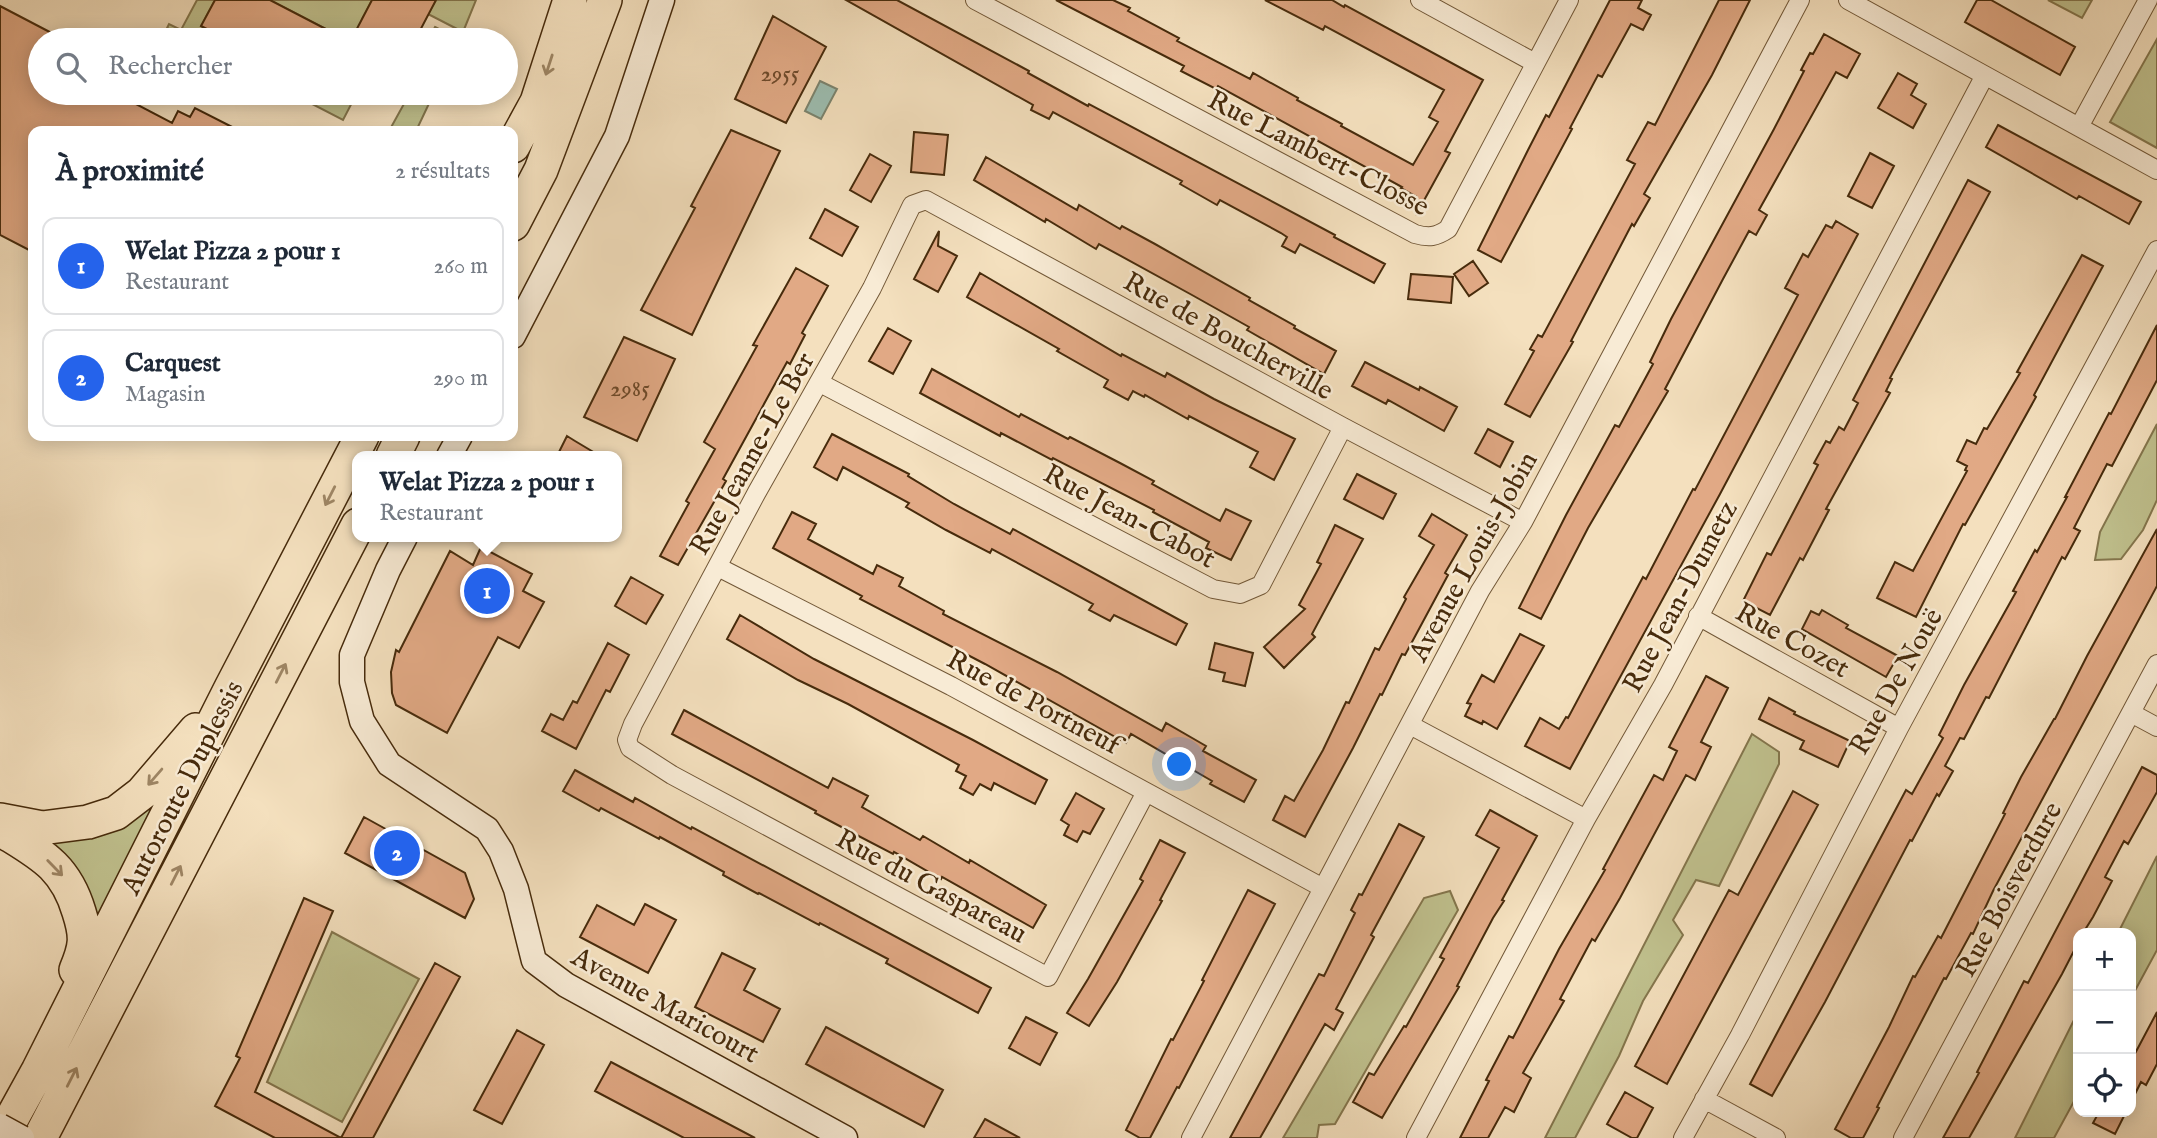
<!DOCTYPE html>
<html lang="fr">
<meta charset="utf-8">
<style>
:root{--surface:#fff;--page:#f6f6f7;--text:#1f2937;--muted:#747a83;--line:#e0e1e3;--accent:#2563eb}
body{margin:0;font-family:"IM FELL English",serif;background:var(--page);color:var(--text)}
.controls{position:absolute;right:21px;bottom:21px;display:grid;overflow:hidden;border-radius:14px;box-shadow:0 4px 18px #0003}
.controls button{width:63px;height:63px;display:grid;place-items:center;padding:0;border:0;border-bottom:2px solid var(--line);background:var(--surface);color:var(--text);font:35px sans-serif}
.you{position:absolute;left:1180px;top:765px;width:24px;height:24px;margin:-18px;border:5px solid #fff;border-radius:50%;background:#1a73e8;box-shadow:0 0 0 10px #1a73e833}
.badge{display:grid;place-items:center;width:46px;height:46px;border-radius:50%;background:var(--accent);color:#fff;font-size:23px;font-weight:700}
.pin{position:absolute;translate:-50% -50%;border:4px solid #fff;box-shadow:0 2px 7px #0006}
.popup{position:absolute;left:352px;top:451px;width:270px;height:91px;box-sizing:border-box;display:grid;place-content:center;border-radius:14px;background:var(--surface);filter:drop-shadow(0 2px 5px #0005);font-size:23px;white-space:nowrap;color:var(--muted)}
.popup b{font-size:26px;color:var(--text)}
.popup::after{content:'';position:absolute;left:50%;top:100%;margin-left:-14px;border:14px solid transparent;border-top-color:var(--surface)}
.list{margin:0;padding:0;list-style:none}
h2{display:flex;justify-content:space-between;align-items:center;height:91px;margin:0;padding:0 28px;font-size:30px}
h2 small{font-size:23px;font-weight:400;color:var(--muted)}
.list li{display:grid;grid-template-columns:46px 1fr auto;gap:21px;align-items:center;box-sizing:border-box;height:98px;margin:0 14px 14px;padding:0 14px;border:2px solid var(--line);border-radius:14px}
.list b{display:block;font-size:26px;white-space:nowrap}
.list p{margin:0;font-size:23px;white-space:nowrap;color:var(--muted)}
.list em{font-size:23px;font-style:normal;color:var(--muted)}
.icon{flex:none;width:38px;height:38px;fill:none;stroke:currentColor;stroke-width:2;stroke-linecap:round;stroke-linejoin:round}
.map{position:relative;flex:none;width:2157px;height:1138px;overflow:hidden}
.search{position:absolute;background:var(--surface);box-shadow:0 4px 18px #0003;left:28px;top:28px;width:490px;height:77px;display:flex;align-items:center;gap:18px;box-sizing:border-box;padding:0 24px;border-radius:38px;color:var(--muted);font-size:26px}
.panel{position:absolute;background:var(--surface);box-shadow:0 4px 18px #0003;left:28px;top:126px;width:490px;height:315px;border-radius:14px}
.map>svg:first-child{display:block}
.green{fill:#c0c18e;stroke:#84764d;stroke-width:2}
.water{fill:#9cbdb0;stroke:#7a836e;stroke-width:2}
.building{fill:#e1a985;stroke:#472b0c;stroke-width:2}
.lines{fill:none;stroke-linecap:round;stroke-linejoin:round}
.street-casing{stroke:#725838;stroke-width:20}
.secondary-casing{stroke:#472b0c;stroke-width:27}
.highway-casing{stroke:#472b0c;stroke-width:36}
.street{stroke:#f8ebd5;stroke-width:18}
.secondary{stroke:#f8ebd5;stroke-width:24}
.highway{stroke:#f4e0be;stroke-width:33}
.secondary-bridge-casing{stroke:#472b0c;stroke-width:27;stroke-linecap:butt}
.secondary-bridge{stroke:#f8ebd5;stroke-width:24}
.oneway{stroke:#9e8665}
.labels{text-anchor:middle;stroke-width:5;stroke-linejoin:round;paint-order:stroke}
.number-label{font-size:24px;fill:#6e4a2a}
.street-label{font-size:28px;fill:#472b0c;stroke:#f8ebd5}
</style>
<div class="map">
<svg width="2157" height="1138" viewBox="0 0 2157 1138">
<rect width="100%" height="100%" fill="#f4e0be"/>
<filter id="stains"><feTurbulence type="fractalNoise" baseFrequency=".00286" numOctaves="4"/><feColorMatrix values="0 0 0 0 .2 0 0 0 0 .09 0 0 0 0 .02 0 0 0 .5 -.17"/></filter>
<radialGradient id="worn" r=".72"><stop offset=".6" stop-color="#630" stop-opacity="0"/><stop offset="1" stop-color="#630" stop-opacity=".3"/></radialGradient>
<path class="green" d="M197,0H215L201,26L224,38L223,40H190L167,28L169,24L181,30Z
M270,0H372L362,19L402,40H347Z
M436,0H476L463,32L428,14Z
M2048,0H2092L2082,18Z
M435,27L460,40H428Z
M2157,39V148L2110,122Z
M291,93H327L333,96L334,93H357L343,120Z
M410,93H434L416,131H389Z
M2157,424V500L2143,530L2121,559L2095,560L2100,532Z
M1752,734L1779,752V764L1719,886L1696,880L1673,920L1683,935L1643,1001L1619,1056L1575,1138H1545Z
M160,802L100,920L48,842Z
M2157,856V950L2131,998V933H2118Z
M1450,891L1458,910L1335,1124L1319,1125L1317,1138H1283L1424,898Z
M332,932L419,979L342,1122L267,1082Z
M2078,1012V1094L2054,1138H2015Z"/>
<path class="water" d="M820,81L837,89L821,119L805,111Z"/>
<path class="building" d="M215,0H270L347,40H228L201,26Z
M372,0H436L415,40H351Z
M846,0H897L1029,71L1028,73L1088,106L1089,104L1335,235L1334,237L1385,264L1374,283L1300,244L1295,253L1282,246L1287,237L1281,233L1220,200L1217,205L1180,184L1182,181L1053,112L1049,119L1031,110L1033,105Z
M1056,0H1113L1130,8L1128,11L1179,38L1177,41L1250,79L1253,73L1298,98L1297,100L1342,124L1341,126L1413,165L1438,122L1429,117L1444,90L1325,26L1323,30L1265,0H1332L1344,7L1345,5L1483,80L1445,151L1450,153L1416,215L1417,197L1401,188L1402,187L1218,86L1216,89L1181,71L1184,66Z
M1610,0H1642L1638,8L1651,15L1643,30L1631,24L1602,77L1598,75L1570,128L1572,129L1501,262L1478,250L1528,150L1546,115L1549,117Z
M1719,0H1750L1712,75L1644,194L1650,198L1634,226L1632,224L1571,341L1573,342L1530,417L1505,404L1534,351L1530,349L1538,335L1542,337L1635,164L1627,160L1648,122L1655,125Z
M1977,0H1991L2075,47L2060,75L1965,22Z
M0,6L65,40H40V93H115L172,123L178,111L190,117L195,108L240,131H33V252L0,235Z
M773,16L826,47L786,123L735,99Z
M1824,34L1860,54L1847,78L1836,72L1759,210L1767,215L1756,235L1749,231L1723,279L1665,389L1668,391L1588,528L1541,619L1519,608L1566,515L1615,425L1619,427L1653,364L1650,362L1671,319L1774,129L1804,71L1801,70L1810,53L1813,54Z
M1898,73L1917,84L1911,95L1926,104L1913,128L1878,108Z
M1998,125L2141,202L2129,224L2079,196L2077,199L1986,147Z
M731,130L780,151L692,335L641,310L695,208L691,206Z
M914,132L948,135L944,175L911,172Z
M1870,153L1894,166L1872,208L1848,196Z
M870,154L891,166L871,202L850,190Z
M986,157L1077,210L1079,205L1120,229L1122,226L1155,244L1250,298L1249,300L1295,326L1294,328L1336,351L1324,374L1247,330L1249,327L1192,295L1099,244L1096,249L1046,219L1045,222L974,180Z
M1968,180L1990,192L1890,378L1892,379L1886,391L1890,393L1826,509L1829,510L1803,560L1800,558L1770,615L1743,601L1767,553L1771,555L1818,465L1814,463L1826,441L1830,443L1839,427L1844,430L1858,403L1853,400Z
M825,209L858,227L842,256L810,238Z
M1836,221L1858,234L1720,494L1570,769L1525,746L1540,718L1559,729L1566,717L1568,718L1643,577L1646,579L1693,489L1695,490L1798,295L1785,288L1803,254L1808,257L1826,225L1832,228Z
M939,231L938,246L957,256L938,292L914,279Z
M2082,255L2103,266L2034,395L2036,397L1965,525L1963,524L1916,617L1877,598L1895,562L1913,571L1967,471L1965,470L1967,466L1957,461L1967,440L1976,444L1984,428L1987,429L2020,373L2017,372Z
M1473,261L1488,283L1469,296L1454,274Z
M796,268L828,286L802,333L805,335L790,364L787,362L723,479L726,481L678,565L660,556L689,503L686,501L715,449L704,442L757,346L753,345Z
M980,273L1121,356L1122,354L1165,377L1167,373L1214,399L1295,439L1274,480L1250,467L1258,452L1189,416L1188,419L1145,395L1144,397L1133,391L1128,400L1104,387L1108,380L1057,351L1059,349L967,297Z
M1411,274L1453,277L1451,303L1408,299Z
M2157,325V380L2112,466L2107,464L2074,528L2080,531L2065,559L2062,557L1989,698L1986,697L1964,739L1960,738L1945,766L1953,771L1939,796L1937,794L1912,841L1910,840L1825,1002L1772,1096L1750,1084L1906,790L1912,794L1943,738L1939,735L1964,685L2016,592L2013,591L2035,550L2037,552L2067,497H2065L2109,413L2111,414Z
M888,328L911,341L893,374L869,361Z
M624,337L675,359L637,441L584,417Z
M1365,362L1419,390L1420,387L1457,407L1444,431L1388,400L1386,404L1352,386Z
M932,369L1019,417L1021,414L1068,439L1070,437L1120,463L1154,481L1152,484L1220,521L1226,509L1251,521L1231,560L1206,548L1209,542L1153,512L1154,510L1053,458L1052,460L1001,433L1000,436L920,393Z
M1488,429L1513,442L1500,467L1475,453Z
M832,434L909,474L908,476L954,504L1010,534L1013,529L1187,624L1176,645L1114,615L1110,621L1089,610L1093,604L992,549L990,553L946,530L906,507L909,503L843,467L837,480L814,467Z
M567,436L575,441L600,456H557Z
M1357,474L1396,494L1383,519L1344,499Z
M792,512L816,524L808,539L873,574L877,565L903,578L899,586L944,611L943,614L1057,672L1162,731L1166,723L1206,746L1203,751L1256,780L1244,802L1210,784L1212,781L1131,734L1126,743L985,664L860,599L862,596L773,548Z
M1432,514L1467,535L1445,573L1448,575L1405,655L1402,654L1382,695L1380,694L1353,748L1305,837L1273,820L1285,796L1294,801L1323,750L1346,702L1349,703L1375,648L1379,650L1406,599L1404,597L1434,545L1419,536Z
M1335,525L1363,539L1312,634L1315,637L1284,668L1264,647L1305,609L1299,605L1321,564L1317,562Z
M2157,529V586L1993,891L1973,934L1971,933L1946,979L1944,978L1877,1107L1879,1108L1863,1138H1851L1835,1129L1889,1027L1913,976L1915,977L1938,936L1941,938L2005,814L2003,813L2021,777L2054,719H2055L2087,656Z
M481,547L532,574L523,591L544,602L519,648L498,637L447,733L396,705L392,693L391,672L396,650L399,652L450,551L473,565Z
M631,577L663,595L646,624L615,606Z
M1822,610L1848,625L1846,628L1898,656L1886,677L1802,629L1811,611L1819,615Z
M740,615L814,659L973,740L1047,780L1035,804L994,783L991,790L980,784L973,795L960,788L966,776L956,771L959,765L848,704L798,680L727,639Z
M1520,634L1544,646L1497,729L1483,721L1482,724L1465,716L1471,704L1467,703L1482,675L1494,682Z
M608,643L629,655L610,692L606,690L576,749L542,731L551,714L563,720L573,701L577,703Z
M1215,643L1253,653L1245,686L1223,681L1225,673L1209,669Z
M1706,676L1728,688L1701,742L1711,747L1695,780L1686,775L1620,898L1595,941L1592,939L1560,999L1564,1001L1523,1073L1531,1078L1514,1112L1505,1107L1488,1138H1460L1489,1081L1486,1080L1509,1036L1513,1038L1559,949L1605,870L1603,869L1654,775L1663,780L1677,751L1669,747Z
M1769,698L1795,712L1794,714L1850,741L1838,767L1800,749L1804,741L1759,719Z
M684,710L828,788L833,778L868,796L862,807L920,840L923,836L969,863L970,860L1046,905L1033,928L942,877L941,879L894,852L893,854L849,831L815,813L816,811L672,734Z
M2142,767L2157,775V792L2128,844L2124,841L2105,877L2112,881L2093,917L2083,933H2078V943L2062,974L1969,1138H1943L1979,1073L1977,1072L2004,1020L2024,981L2028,983Z
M575,770L633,802L635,798L691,829L692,827L991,988L978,1013L886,963L888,959L820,923L819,925L759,893L758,894L723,875L724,872L660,837L659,839L601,808L599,811L563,791Z
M1793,791L1818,805L1667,1084L1635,1066L1729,890L1738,895Z
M1076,793L1104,809L1090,834L1083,831L1077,842L1064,835L1069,825L1061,820Z
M1490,810L1537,836L1502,900L1504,901L1493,918L1457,986L1459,987L1382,1118L1353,1102L1369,1073L1374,1075L1404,1026L1406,1027L1444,959L1440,957L1499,848L1476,835Z
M364,817L465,873L474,899L465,918L345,853Z
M1399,824L1424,837L1371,935L1374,937L1336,1009L1343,1013L1334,1030L1325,1024L1260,1138H1230L1319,974L1324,976L1355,913L1351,910L1359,894L1362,895Z
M1160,840L1185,853L1160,900L1162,901L1117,982L1089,1026L1067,1013L1088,979L1143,881L1140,879Z
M1248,890L1275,904L1179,1088L1177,1087L1150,1138H1140L1126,1130L1171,1039L1173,1040L1204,981L1202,980Z
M304,898L333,911L255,1092L341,1138L435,963L460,977L373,1138H275L215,1106L240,1058L236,1056Z
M645,904L676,920L648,973L580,937L597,905L634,925Z
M722,953L755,969L744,990L780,1009L763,1042L695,1007Z
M2157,1012V1064L2146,1085L2141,1082L2131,1102V1061Z
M1026,1017L1057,1033L1040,1065L1009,1048Z
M826,1027L943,1090L924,1127L806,1064Z
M517,1030L544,1045L502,1124L474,1110Z
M611,1062L755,1138H684L595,1091Z
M1625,1092L1653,1108L1637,1138H1632L1607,1124Z
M2099,1112H2126L2115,1134L2093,1123Z
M985,1119L1020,1138H974Z"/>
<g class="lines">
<defs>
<path id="street" d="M975,0L1415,234C1429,238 1436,237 1448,229L1569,0
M1420,0L1535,63
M1848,0L2157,170
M2079,127L2148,0
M820,383L1213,589L1240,594L1261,585L1343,427
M718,567L951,686L1323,888
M1698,616L1899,728
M2131,713L2157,727
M1410,725L1586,819
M1146,792L1048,977L672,775L630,748L627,740L633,724L757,492L872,288L912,205L926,200L1343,427L1523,522
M1704,1099L1776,1138
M1191,1138L1480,591L1523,522L1800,0
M1416,1138L1586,819L1663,685L1984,77
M1683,1138L1740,1035L1899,728L2157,250
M1903,1138L2157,664"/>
<path id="secondary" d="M513,336L617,136L662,0
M449,456L460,436
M405,537L388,570L352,655V682L362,721L389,764L487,829L501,851L516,889L534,961L566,985L845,1138"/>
<path id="highway" d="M513,146L537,102L570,0
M513,224L541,170L605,0
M393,456L403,436
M0,820L42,828L88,822L116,813L142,793L196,730
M0,829C40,854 65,865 79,912C87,937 86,946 76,970
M1,1138L38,1071L231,688L362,436
M40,1138L358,525"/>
</defs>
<use href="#street" class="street-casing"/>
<use href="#secondary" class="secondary-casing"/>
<use href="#highway" class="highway-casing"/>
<use href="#street" class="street"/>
<use href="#secondary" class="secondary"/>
<use href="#highway" class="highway"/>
<defs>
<path id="secondary-bridge" d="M0,1126L22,1138"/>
</defs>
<use href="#secondary-bridge" class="secondary-bridge-casing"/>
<use href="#secondary-bridge" class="secondary-bridge"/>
</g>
<defs><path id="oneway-shaft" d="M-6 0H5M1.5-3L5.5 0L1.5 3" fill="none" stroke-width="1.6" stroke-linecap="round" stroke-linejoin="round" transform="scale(1.75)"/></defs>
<g class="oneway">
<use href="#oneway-shaft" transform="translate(549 65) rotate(108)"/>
<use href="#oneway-shaft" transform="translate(330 496) rotate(117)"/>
<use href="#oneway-shaft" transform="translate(281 673) rotate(-63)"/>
<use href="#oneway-shaft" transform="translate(155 777) rotate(131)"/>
<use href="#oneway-shaft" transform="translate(55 868) rotate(46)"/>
<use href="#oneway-shaft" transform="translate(176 875) rotate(-63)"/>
<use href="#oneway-shaft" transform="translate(72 1077) rotate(-63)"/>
</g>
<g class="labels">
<g class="number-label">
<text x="780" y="81">2955</text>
<text x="630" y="396">2985</text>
</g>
<g class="street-label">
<text transform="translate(1319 152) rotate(27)" y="10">Rue Lambert-Closse</text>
<text transform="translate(1229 335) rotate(29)" y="10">Rue de Boucherville</text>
<text transform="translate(751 453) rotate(-61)" y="10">Rue Jeanne-Le Ber</text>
<text transform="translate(1130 515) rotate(28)" y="10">Rue Jean-Cabot</text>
<text transform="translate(1472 556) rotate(-61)" y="10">Avenue Louis-Jobin</text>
<text transform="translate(1679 596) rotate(-62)" y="10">Rue Jean-Dumetz</text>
<text transform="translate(1793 639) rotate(29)" y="10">Rue Cozet</text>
<text transform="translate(1895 681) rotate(-61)" y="10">Rue De Nouë</text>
<text transform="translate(1034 701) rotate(28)" y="10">Rue de Portneuf</text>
<text transform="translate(181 787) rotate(-63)" y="10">Autoroute Duplessis</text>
<text transform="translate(932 885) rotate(28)" y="10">Rue du Gaspareau</text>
<text transform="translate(2008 889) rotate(-62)" y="10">Rue Boisverdure</text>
<text transform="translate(666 1004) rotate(29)" y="10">Avenue Maricourt</text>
</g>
</g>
<rect width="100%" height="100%" filter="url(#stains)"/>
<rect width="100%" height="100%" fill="url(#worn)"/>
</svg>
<div class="controls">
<button>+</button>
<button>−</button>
<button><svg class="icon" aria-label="locate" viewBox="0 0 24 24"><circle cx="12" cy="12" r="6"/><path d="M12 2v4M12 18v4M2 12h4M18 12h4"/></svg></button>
</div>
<div class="you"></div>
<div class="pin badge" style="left:487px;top:591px">1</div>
<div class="popup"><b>Welat Pizza 2 pour 1</b>Restaurant</div>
<div class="pin badge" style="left:397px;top:853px">2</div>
<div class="search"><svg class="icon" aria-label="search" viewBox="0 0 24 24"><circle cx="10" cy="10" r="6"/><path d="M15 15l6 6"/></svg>Rechercher</div>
<section class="panel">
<h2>À proximité<small>2 résultats</small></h2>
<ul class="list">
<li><span class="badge">1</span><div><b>Welat Pizza 2 pour 1</b><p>Restaurant</p></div><em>260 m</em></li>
<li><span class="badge">2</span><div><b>Carquest</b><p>Magasin</p></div><em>290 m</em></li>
</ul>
</section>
</div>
